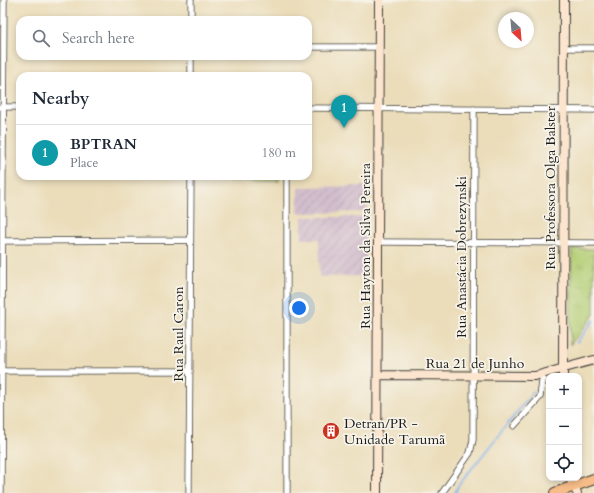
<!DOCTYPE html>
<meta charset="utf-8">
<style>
:root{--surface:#fff;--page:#f6f6f7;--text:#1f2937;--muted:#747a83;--line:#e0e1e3;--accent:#c8321e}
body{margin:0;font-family:Cardo,serif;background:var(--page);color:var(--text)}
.controls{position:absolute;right:12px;bottom:12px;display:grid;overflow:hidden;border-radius:8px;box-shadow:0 2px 6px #0003}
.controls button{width:36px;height:36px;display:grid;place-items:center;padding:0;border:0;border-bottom:1px solid var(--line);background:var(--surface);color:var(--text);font:20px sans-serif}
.compass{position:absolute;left:498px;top:12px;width:36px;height:36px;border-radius:50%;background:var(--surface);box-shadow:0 2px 6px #0003;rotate:154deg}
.you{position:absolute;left:299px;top:308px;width:14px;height:14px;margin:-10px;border:3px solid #fff;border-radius:50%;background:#1a73e8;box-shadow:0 0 0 6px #1a73e833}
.badge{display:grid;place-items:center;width:26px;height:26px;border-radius:50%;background:var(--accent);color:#fff;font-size:13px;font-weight:700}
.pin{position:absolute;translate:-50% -33px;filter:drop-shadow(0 1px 2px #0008)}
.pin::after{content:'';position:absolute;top:21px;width:14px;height:12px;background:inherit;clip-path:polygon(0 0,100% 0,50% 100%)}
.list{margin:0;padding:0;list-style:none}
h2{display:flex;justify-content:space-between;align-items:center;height:52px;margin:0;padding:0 16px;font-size:17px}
h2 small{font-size:13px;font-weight:400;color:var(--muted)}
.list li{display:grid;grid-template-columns:26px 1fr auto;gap:12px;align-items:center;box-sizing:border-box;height:56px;padding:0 16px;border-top:1px solid var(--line)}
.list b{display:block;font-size:15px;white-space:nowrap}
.list p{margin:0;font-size:13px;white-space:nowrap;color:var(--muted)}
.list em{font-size:13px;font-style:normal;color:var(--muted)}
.icon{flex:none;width:22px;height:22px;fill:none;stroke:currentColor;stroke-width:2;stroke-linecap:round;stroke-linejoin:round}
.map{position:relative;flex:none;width:594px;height:493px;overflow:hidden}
.search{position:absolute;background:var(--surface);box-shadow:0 2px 6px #0003;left:16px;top:16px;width:296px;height:44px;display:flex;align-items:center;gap:10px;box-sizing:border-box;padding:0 14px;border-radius:12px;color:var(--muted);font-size:15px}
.panel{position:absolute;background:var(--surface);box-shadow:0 2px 6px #0003;left:16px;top:72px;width:296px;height:108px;border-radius:12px}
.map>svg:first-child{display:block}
.industrial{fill:url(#industrial-furrows)}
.grass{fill:#b3ce74;stroke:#687548}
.park{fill:url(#park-tufts);stroke:#687548}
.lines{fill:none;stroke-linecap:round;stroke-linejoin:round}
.stream{stroke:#7eb2eb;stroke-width:2}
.street-casing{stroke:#3b3934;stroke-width:7}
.secondary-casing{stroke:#3b3934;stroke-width:10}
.highway-casing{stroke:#3b3934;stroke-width:12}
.street{stroke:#fff;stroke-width:5.5}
.secondary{stroke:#fce5cf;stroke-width:8}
.highway{stroke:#f7bd88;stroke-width:10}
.labels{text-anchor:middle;stroke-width:3.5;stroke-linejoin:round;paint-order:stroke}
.street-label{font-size:14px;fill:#1c1c1c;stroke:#f7f3e8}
.poi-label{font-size:14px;fill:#1c1c1c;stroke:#f7f3e8;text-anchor:start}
</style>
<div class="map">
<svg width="594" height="493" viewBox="0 0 594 493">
<defs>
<pattern id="industrial-furrows" width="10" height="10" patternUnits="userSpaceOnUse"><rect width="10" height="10" fill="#d1bdcc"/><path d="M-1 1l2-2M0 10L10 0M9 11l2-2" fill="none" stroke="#b3a2af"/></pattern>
<pattern id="park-tufts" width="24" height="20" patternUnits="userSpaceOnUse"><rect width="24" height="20" fill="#b3ce74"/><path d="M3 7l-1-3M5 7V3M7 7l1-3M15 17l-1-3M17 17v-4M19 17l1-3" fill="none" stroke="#99b064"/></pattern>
</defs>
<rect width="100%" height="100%" fill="#f7f3e8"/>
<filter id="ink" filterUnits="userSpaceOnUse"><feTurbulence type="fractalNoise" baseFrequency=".025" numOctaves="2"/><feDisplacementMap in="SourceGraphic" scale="8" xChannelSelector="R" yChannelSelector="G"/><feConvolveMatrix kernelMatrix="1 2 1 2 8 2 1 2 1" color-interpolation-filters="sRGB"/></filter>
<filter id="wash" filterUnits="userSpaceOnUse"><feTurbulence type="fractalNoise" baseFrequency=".012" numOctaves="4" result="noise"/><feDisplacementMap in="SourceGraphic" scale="16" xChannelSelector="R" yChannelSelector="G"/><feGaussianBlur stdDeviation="0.9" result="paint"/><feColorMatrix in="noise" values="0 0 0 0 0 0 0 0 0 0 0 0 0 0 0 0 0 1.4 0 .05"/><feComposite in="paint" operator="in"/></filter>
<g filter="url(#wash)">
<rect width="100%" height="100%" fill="#ebddba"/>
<path class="industrial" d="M366,186L367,212L298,213V187Z
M302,217H366L367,276L319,277V239H302Z"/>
<path class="grass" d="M206,176H279V181H206Z"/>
<path class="park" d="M572,249H594V315L570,345Z"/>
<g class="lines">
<path class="stream" d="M577,342L594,320
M455,493L458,486L534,391"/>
</g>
</g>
<g filter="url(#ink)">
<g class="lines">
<defs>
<path id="street" d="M191,20V0
M308,47H378
M564,48H594
M191,76V56
M0,107H20
M308,108L594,110
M3,241L190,240
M378,242L594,243
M2,371H190
M514,426L540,397L543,374
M1,493L4,0
M189,493L191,176
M287,493V176
M442,493L470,453L473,440L474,109"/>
<path id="secondary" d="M378,375L535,376L594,360
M563,376L564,0
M570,478L577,493
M377,493L379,0"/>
<path id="highway" d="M555,493L594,479"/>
</defs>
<use href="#street" class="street-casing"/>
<use href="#secondary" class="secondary-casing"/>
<use href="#highway" class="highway-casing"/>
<use href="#street" class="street"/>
<use href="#secondary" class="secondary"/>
<use href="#highway" class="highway"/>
</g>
</g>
<defs>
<symbol id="building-disc" viewBox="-11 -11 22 22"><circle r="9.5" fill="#c8321e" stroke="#f7f3e8"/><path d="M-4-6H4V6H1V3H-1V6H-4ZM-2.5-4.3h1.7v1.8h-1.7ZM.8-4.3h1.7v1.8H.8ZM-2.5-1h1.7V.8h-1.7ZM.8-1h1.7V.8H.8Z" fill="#fff"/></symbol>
</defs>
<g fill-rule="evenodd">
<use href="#building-disc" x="321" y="421" width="20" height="20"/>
</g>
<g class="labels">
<g class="street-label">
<text transform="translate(550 188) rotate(-90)" y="5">Rua Professora Olga Balster</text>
<text transform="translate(365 246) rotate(-90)" y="5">Rua Hayton da Silva Pereira</text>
<text transform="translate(461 257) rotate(-90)" y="5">Rua Anastácia Dobrezynski</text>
<text transform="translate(178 334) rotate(-90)" y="5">Rua Raul Caron</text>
<text x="475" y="368">Rua 21 de Junho</text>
</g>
<g class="poi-label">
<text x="344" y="428">Detran/PR -<tspan x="344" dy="16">Unidade Tarumã</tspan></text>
</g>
</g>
</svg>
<div class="controls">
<button>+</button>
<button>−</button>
<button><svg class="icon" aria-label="locate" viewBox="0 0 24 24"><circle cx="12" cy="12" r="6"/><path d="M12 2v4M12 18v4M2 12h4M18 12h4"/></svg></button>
</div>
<svg class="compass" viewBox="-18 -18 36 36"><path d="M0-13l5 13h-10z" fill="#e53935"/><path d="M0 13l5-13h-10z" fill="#747a83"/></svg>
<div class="you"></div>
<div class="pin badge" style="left:344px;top:128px;background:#0f9aa8">1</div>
<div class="search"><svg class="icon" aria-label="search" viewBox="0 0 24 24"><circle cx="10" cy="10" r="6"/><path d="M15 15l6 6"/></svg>Search here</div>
<section class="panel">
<h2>Nearby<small></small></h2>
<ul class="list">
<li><span class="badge" style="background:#0f9aa8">1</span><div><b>BPTRAN</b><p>Place</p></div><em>180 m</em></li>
</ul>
</section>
</div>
